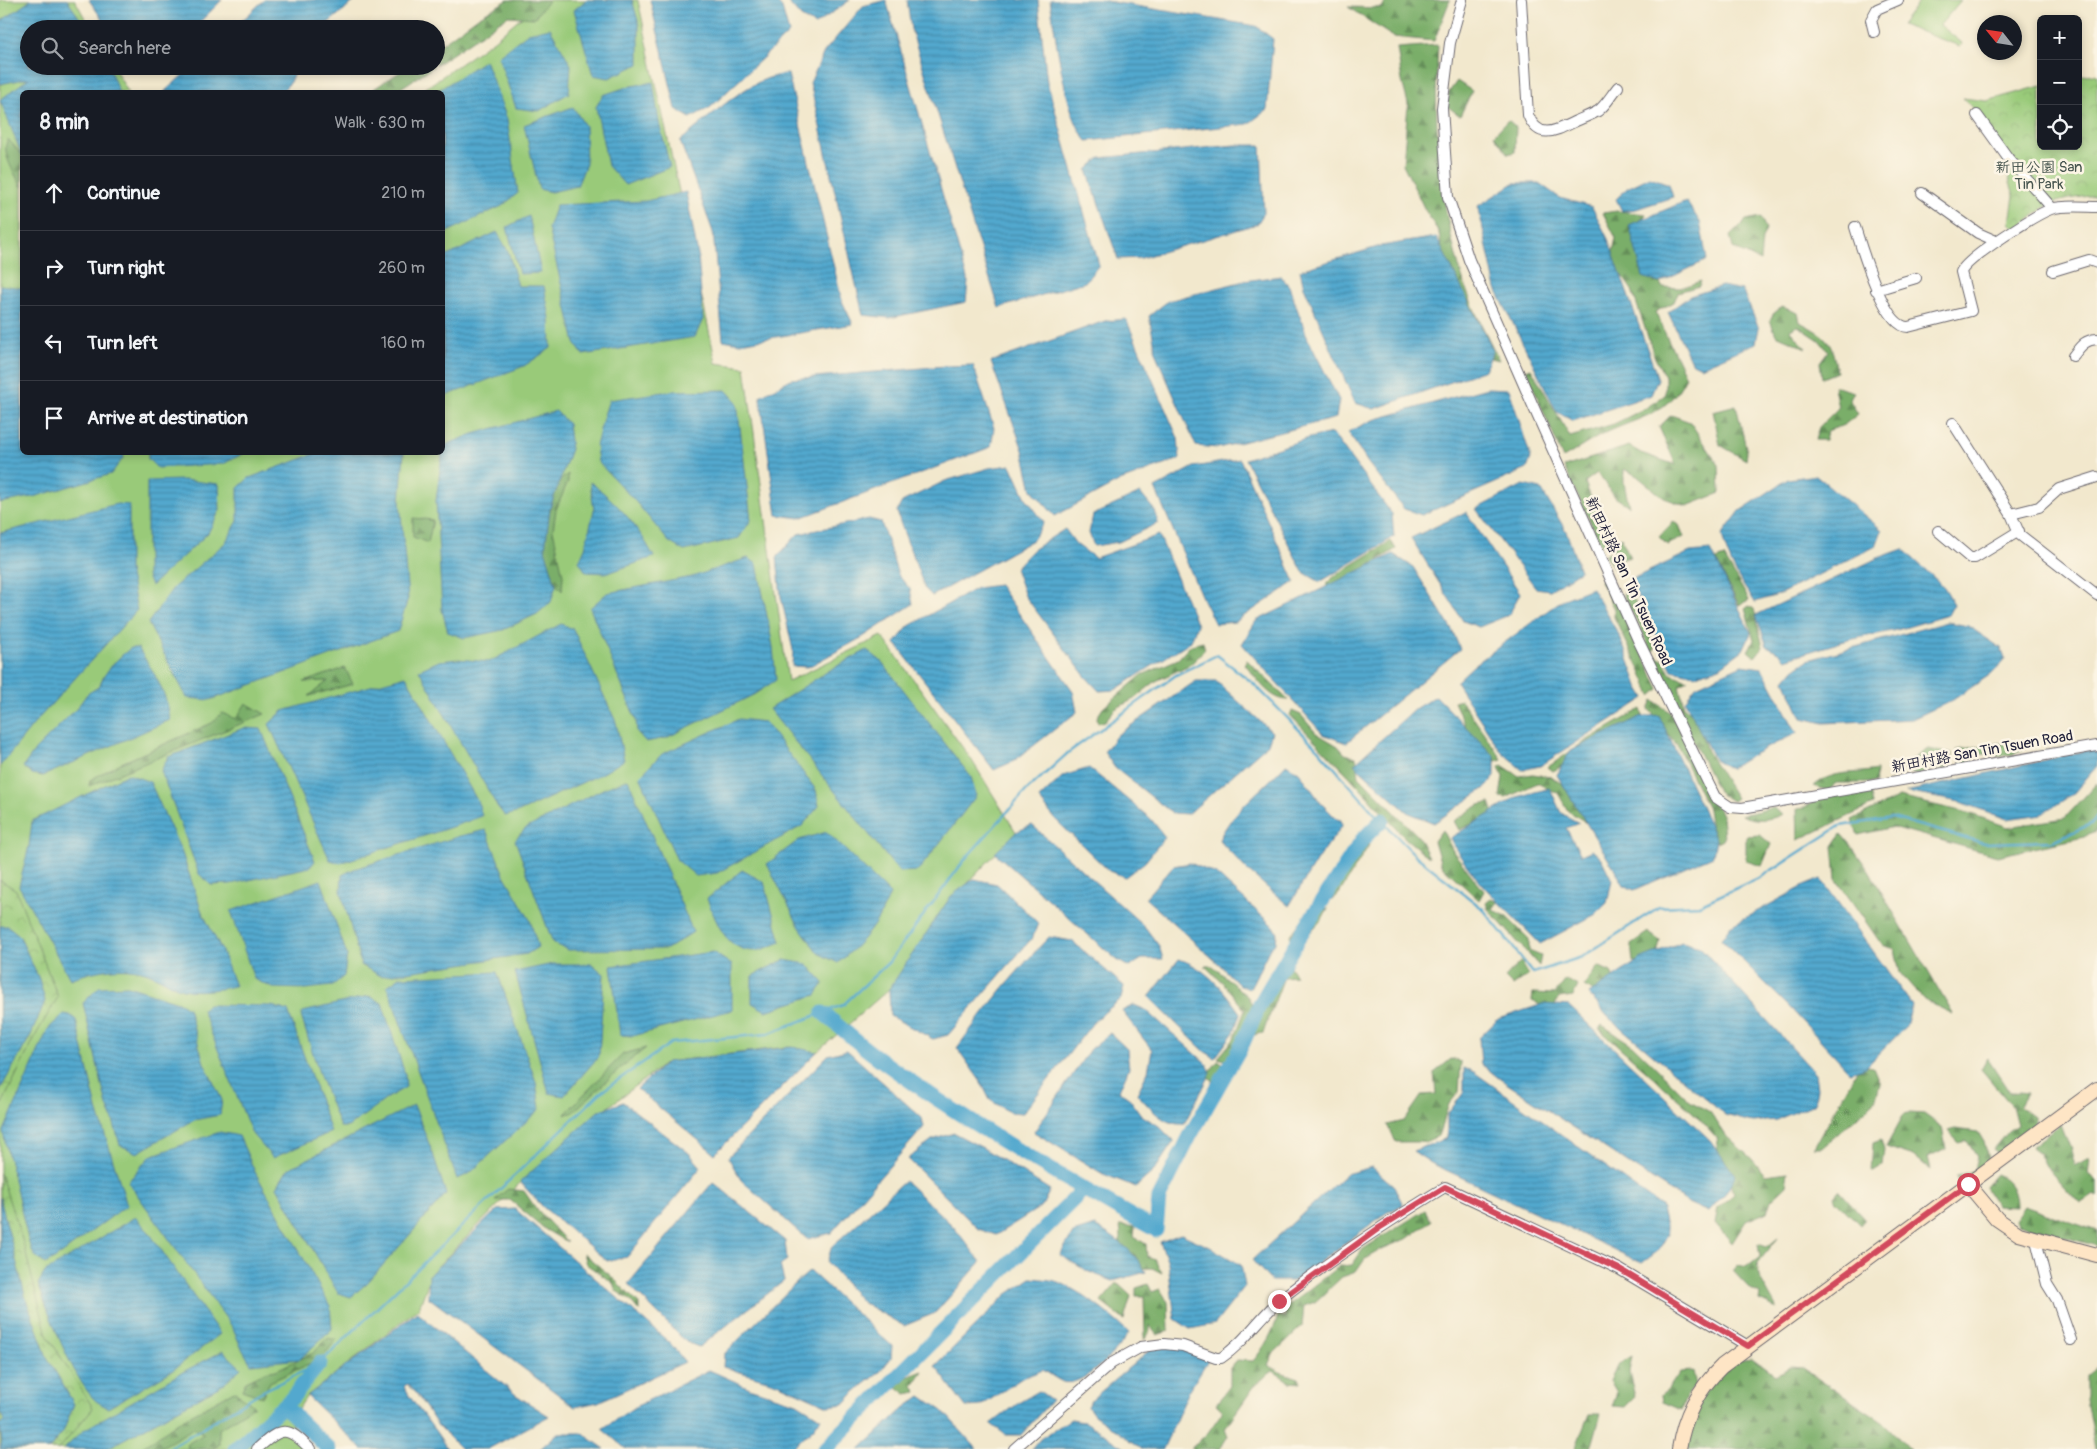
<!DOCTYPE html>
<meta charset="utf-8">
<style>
:root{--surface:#171b24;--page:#20242c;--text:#f1f3f6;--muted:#9ea1a6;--line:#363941}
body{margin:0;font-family:Pangolin,"LXGW WenKai TC",sans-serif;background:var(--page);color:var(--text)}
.controls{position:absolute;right:15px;top:15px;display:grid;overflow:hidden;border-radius:8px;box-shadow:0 2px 8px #0003}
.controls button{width:45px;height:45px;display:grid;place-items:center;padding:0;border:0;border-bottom:1px solid var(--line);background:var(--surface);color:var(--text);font:25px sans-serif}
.compass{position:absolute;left:1977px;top:15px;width:45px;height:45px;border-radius:50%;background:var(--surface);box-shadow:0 2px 8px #0003;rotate:300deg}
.stop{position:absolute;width:15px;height:15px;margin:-11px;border:4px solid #d1495b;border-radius:50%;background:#fff}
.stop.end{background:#d1495b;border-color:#fff;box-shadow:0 1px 5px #0008}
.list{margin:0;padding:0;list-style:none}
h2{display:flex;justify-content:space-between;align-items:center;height:65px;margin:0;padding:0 20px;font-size:21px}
h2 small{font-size:16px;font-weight:400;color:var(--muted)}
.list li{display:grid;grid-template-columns:32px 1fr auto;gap:15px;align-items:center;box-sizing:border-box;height:75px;padding:0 20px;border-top:1px solid var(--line)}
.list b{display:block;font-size:19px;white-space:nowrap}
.list em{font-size:16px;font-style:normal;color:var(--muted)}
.icon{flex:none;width:28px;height:28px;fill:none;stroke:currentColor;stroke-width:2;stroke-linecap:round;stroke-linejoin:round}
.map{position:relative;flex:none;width:2097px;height:1449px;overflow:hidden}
.search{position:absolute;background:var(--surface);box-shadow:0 2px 8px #0003;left:20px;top:20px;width:425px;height:55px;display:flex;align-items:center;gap:12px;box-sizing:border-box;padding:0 18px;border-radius:28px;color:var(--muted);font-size:19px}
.panel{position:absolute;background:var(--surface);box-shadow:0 2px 8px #0003;left:20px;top:90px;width:425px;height:365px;border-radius:8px}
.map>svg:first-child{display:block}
.green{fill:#99ca79;stroke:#5e765a}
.forest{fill:url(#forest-firs);stroke:#4e6852}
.park{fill:url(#park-crowns);stroke:#5e765a}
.water{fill:url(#water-rules);stroke:#3a6584}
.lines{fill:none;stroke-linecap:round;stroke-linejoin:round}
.stream{stroke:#52a8ce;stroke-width:2.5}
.river{stroke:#52a8ce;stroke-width:15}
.street-casing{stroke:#6b676e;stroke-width:12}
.secondary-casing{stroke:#6b676e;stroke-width:16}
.street{stroke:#fff;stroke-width:10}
.secondary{stroke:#fee5c5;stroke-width:14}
.route{stroke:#d1495b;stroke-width:6}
.labels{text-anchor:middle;stroke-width:5;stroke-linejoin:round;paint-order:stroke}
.park-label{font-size:15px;fill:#46544e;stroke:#fcf5e5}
.street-label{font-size:15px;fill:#22223b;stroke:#fcf5e5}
</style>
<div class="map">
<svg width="2097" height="1449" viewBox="0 0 2097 1449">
<defs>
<pattern id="forest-firs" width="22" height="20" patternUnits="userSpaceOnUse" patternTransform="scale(1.25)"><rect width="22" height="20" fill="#7aae69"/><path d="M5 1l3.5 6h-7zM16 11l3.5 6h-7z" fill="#648d58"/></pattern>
<pattern id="park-crowns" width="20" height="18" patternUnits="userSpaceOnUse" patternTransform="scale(1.25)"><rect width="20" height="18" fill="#99ca79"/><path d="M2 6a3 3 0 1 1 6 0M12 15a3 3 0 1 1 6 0" fill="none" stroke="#84ad6a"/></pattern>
<pattern id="water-rules" width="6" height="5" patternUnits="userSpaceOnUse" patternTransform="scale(1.25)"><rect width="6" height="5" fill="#52a8ce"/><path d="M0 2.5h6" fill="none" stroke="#4488a8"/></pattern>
</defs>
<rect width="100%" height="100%" fill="#fcf5e5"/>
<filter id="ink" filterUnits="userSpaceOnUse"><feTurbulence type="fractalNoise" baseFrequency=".02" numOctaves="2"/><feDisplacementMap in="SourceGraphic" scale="10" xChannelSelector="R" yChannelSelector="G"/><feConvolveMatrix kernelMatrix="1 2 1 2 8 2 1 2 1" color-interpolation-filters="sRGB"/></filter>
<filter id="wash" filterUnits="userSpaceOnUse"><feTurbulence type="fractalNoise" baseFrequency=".0096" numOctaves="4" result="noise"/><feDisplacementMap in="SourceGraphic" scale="20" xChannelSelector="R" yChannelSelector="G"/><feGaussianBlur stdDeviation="1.12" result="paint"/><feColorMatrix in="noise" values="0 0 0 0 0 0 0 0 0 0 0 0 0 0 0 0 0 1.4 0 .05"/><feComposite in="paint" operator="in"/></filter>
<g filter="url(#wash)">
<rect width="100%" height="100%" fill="#f2e8cd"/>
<path class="green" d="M0,0H75L91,29H29V66H113L128,92H22V452H442V92H420L494,40L541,0H638L716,363L745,367L788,681L882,636L971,759L1016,832L965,886L889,989L817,1052L787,1047L667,1062L607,1108L524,1179L432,1272L419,1308L307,1396L290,1421L298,1438L310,1449H0Z
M1920,0H1961L1940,25L1962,43L1960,46L1901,25Z"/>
<path class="forest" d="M508,0H549L534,18L508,16L436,65V48L478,17Z
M1386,0H1450L1434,41L1393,37L1348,7L1382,8Z
M1438,45C1433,127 1439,206 1464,283C1473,310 1487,335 1499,360L1479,356L1448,290L1439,233L1425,210L1403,164L1408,104L1402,81L1397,48Z
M409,66H434L395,92H369Z
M1457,81L1472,91L1460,116L1447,106L1449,92Z
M1508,120L1516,127L1515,152L1508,154L1494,135Z
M8,139L22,155V187C15,174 0,153 8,139Z
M1617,211L1646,214L1638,229L1662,287L1680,288L1701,281L1699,286L1678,292L1674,302L1655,312L1686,377C1667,415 1645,415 1610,431C1594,438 1579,449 1563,458L1526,370L1531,368L1570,437L1614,424L1646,408L1665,395V377L1655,358L1632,290L1611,260L1616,238L1603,213Z
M1761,217L1766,230L1762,239L1760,261L1733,248L1730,236L1746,220Z
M1782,307L1798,313L1800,322C1829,338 1831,339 1837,372L1822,378L1820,362L1828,351L1819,340L1798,326L1790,330L1806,348L1776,335L1770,320L1773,314Z
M1834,386L1854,392L1849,399L1858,414L1844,425L1827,431L1825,440H1815L1819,427L1838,408Z
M1736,405L1747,452L1746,460L1720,445L1713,411Z
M1671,415L1690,422L1719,465L1720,493L1687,506L1664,498L1637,476L1624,469V483L1629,506L1613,496L1605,482L1597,473L1585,482L1591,498L1610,528L1607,546L1600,543L1564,467L1629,446L1641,453L1676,465L1659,427Z
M568,474V481L556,510L553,530L563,575L562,591L545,572L542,544L556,484Z
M413,518L433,520L428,543L413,537Z
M1673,522L1679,525L1684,537L1667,545L1659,537Z
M1621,537L1630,557L1617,561L1615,570L1605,555L1613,549Z
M1391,541L1396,549L1330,590L1326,584L1336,575Z
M1724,557L1749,600L1739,605L1716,560Z
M1607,577L1659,689L1651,696L1645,680L1614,617V609L1600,581Z
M1627,589L1635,601L1655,649L1651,652L1641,629L1623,595Z
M1749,606L1754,609L1763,647L1755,657L1748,651L1754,640L1745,609Z
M1203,642L1205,649L1191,664L1156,681L1134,699L1115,709L1105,721L1098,723L1097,717L1103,708L1142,675L1178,659L1191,645Z
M1656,657L1663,660L1671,674L1688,680L1679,685L1684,707L1695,716L1707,751L1736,798L1732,801L1719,793L1688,731L1676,697L1652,660Z
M1247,660L1288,700C1269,700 1256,677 1245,664Z
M345,668L353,684L309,696L328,681L304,682Z
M1461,700L1502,759L1490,763L1471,738L1454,702Z
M1653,700L1671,713L1722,815L1724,839L1713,843L1708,809L1677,745L1649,709Z
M246,703L265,714L89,786L90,780L119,764L212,723L222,713L236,719Z
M1641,709L1645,723L1553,771L1548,767L1584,742Z
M1292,711L1301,715L1316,733L1338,746L1345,754L1356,757L1359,776L1418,836L1429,857L1406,839L1350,777L1290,715Z
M1998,743L2027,746L2012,756L1983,754L1962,765L1957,750Z
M1928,749L1952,753L1950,769L1931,768L1919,776L1902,769L1911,760Z
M1502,765L1519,776L1533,774L1551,777L1575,792L1589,824L1568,811L1558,793L1537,783L1506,798L1500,797L1503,777L1499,767Z
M1876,770L1875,783H1836L1829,791L1814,786C1834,769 1852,775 1876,770Z
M2097,783V831L2084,837L1997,856L1893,827L1858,835L1852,820L1899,797L1965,812L2008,827L2065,818Z
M1869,787L1873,805L1798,840L1797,809L1805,808L1820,796Z
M1490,803L1494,813L1459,830L1454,821L1479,805Z
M1773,808L1783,814C1769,821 1754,821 1741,815Z
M1442,830L1454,853L1484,891L1479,900L1441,865L1434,841Z
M1841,834L1853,848L1869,871L1953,1014L1924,1000L1900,973L1895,949L1882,945L1836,879L1833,846Z
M1760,835L1771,844L1762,866L1746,861V836Z
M1367,844L1369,845L1339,894L1326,905L1359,852Z
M1491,899L1498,902L1493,909L1507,917L1529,939V951L1541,956L1539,966L1488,909L1486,903Z
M1328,908L1322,919L1297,947L1290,936L1310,909L1321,912Z
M1648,932L1660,941L1656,958L1633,962L1631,944Z
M1282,958H1293L1290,967L1296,976L1284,977L1263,1033L1254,1035C1259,1006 1282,987 1282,958Z
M1521,961L1528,975L1513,986L1505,978Z
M1205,966H1213L1248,997L1253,1006L1250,1010L1252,1015L1243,1027L1241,1053L1235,1063L1218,1058L1234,1039L1245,1010L1224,984Z
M1598,966L1611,972L1615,983L1602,996L1584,986Z
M1566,980L1578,986L1573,996L1559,998L1552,1010L1532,1001L1533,993L1555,994Z
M1602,1025L1634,1046L1690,1101L1710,1112L1727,1137L1751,1158L1765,1175L1788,1172L1786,1186L1771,1200L1767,1212L1746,1221L1732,1243L1715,1223L1718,1208L1734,1194L1729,1173L1720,1166L1716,1137L1698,1117L1599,1029Z
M646,1048L621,1068L572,1113L565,1114L623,1054Z
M1987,1058L2010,1093L2018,1092L2027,1093L2019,1106L2034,1117V1134L2002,1158L1993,1149L2008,1131L2017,1125L2012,1106L1981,1069Z
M1451,1059L1461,1062L1459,1092L1449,1104L1438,1136L1425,1142H1396L1387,1125L1404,1121L1422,1095L1436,1094L1434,1073Z
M1218,1061L1231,1070L1229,1077L1215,1099L1206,1097L1213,1080L1206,1076Z
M1860,1065L1873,1067L1880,1084L1875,1101L1823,1147H1814Z
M1909,1113L1924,1114L1942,1127L1946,1149L1928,1158L1931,1170L1914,1156L1886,1147L1904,1114Z
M2061,1124L2071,1150L2075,1166L2090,1158L2088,1174L2097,1181V1196L2094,1194L2080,1204L2046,1167L2039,1153L2031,1147Z
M1955,1129L1978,1132L1984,1142L1990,1166L1983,1173L1957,1181V1176L1974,1170L1977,1157L1967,1141L1959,1143L1948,1131Z
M1881,1140L1884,1150L1882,1165L1871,1172L1873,1143Z
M1996,1174C2011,1180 2016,1192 2016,1207L1996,1206L1985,1187Z
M508,1189L524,1191L535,1207L567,1242L546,1230L510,1200H495Z
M1839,1190L1865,1219L1860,1225L1836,1201L1834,1196Z
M2024,1206L2097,1231V1246L2017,1224L2015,1219Z
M1425,1210L1431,1221L1408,1238L1382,1249L1365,1259L1356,1272L1342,1277L1315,1302L1304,1306L1302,1326L1274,1353L1268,1365L1280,1372L1299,1378L1301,1383L1290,1382L1273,1371L1256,1384L1225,1428L1228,1436L1220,1449H1192V1447L1207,1434L1223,1411L1216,1404L1230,1386V1368L1237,1360L1253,1361C1263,1350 1274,1330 1278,1316L1285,1317L1286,1307L1339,1266L1352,1265L1363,1249Z
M1120,1225L1135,1227L1134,1237L1146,1244L1147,1257L1155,1260L1162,1273L1152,1268L1126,1269L1115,1248L1121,1238Z
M1778,1238L1757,1264L1759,1277L1777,1309L1759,1301L1760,1294L1749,1288L1733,1271L1738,1265L1747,1267L1760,1257L1758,1244L1767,1247Z
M583,1253L611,1276L639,1304V1311L630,1300L616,1291L613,1283L586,1264Z
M1117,1283L1131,1296L1124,1320L1101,1302Z
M1148,1284L1152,1292L1160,1289L1168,1302L1169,1331L1157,1335L1149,1325V1333L1145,1340L1144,1296H1136V1288Z
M328,1338L336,1340L322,1358L270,1382L262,1397L242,1390L246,1381L265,1372L276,1370L313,1353Z
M1632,1356L1629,1372L1635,1397L1625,1407L1612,1406L1617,1392L1610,1381L1617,1365Z
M1752,1358L1775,1375L1791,1367L1802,1368L1884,1423L1909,1449H1687C1683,1420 1710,1379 1734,1363C1738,1359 1747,1359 1752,1358Z
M2097,1367V1449H2095L2086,1399V1376Z
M923,1371L913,1386L917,1392L906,1394L897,1387L907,1377Z
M1693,1371L1696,1386L1686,1396L1681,1410L1662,1402L1661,1395L1667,1391L1680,1372Z
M234,1391L254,1406L219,1429V1445L212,1449H188L187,1444L204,1434L194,1428L158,1449H140L178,1422Z
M1589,1414H1601L1591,1449H1575Z"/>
<path class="park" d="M2092,74L2097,75V195L2068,199L2049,204L2016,230L2010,223L2014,195L1996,140L1982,118L1963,98L1987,101L2041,86V146H2078V77Z
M0,880L16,890L58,997L37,1033L0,1108Z
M0,1173L22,1239L47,1335L93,1408L59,1449H0Z"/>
<path class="water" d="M31,0H67L87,29H29V66H108L119,92H22V155L0,100L29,78L0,84V22Z
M89,0H222L193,29H109Z
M264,0H356L321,29H233Z
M586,0H632L639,24V64L609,78L593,75L574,10Z
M650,0H775L782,8L789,33L711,107L690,118L676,109Z
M786,0H850L815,25L801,17Z
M886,0L968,282L966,302L889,318L863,315L810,83L824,52L863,6Z
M907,0H1038L1047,82L1099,265L1085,282L999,308L911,29Z
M1050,0H1100L1256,26L1273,39L1267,110L1248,124L1087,141C1064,115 1056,36 1050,0Z
M550,28L571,65L569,93L539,111L516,108L498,56L528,33Z
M485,60L507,119L518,193L502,206L443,234L442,92H436Z
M193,66H297L289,84L281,92H164Z
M788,74L842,301L853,324L740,343L723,340L713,232L680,141C711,117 749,76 788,74Z
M653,82L659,122L670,167L625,185L608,166L596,107L603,95L627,87Z
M573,107L585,126L586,164L577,186L551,192L539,189L524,125Z
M1235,145H1261L1264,213L1257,224L1141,258L1118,259L1087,170L1100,158Z
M1650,177L1669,184L1673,197L1636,209L1622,211L1616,199L1627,188Z
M1514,183H1539L1560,198L1592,207L1608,239L1658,379L1651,395L1573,421L1557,412L1496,289L1478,206Z
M686,192L698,255L703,319L695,337L583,355L575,343L548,228L556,205L646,201Z
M1686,201L1700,222L1707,260L1659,283L1643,277L1629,225Z
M529,216L541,273L519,274L507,227Z
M497,232L508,251L518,286H544L550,318L551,348L524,366L443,397V258Z
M1436,237L1493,350L1485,370L1374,409L1355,403L1304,287L1300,270L1381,246Z
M1281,276L1289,286L1308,339L1339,400L1336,418L1218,448L1196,446L1157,357L1149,316L1168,301L1244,281Z
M0,285L22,288V452L124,453L123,458L111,474L37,496L0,503Z
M1722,286L1742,290L1759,328L1756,343L1701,367L1691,362L1668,312L1690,296Z
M1126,319L1178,438L1180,459L1120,481L1055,516L1032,490L1023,450L991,362L1105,321Z
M973,365L994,428L991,447L800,518L777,515L760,396L791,379L946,366Z
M1487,388L1509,389L1531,458L1527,469L1422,515L1404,509L1368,463L1348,432L1373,420Z
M726,390L737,402L751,520L739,538L684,551L669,542L635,501L598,462L596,446L603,418L609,400L671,391Z
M556,411L568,424L571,449L550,508L545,549L556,585L551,602L537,614L503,630L464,638L448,632L442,610L436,501L443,446L473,434Z
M1332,433L1392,514L1394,537L1320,582L1303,572L1245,459L1309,438Z
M320,452L404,453L400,501L408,598L398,631L210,700L187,698L148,623L173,588L225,543L238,521V488L249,478Z
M148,453V452L244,453L223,464L157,468L148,459Z
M1240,459L1295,582L1235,622L1215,624L1203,600L1155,488L1194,467Z
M1011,465L1026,498L1044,522L1033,540L932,596L925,589L900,522L897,511L902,502L945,481L989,468Z
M1816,475L1882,530L1876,546L1778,595L1755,602C1739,581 1728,561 1722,535L1740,511L1788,479Z
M183,480L219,484L220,510L208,533L151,586L147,576V481Z
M590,482C618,503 638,526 654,557L608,573L586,572L579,561L585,548L594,510Z
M1523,485L1541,489L1566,531L1580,571L1550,590L1536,588L1476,509Z
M1140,493L1155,511L1158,523L1119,542L1094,546L1089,533L1093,515Z
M117,504L129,505V570L137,610L38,719L0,766V533Z
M1466,512L1520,593L1509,615L1479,627L1463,621L1411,538Z
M869,519L881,522L898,575L910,589L913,604L863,637L808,667L792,666L793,650L781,597L777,557L798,534Z
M1065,529L1076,544L1095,558L1159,535L1197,625L1191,641L1115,690L1099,691L1085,676L1025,596L1015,568L1032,550Z
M1903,549L1944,587L1954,604L1948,615L1897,630L1848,640L1785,659L1778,652L1767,646L1756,615L1878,558Z
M1711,550L1751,633L1743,650L1720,667L1696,675L1672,670L1630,580L1690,552Z
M1393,554L1413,567L1452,630L1460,649L1346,743L1323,734L1242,644L1256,621Z
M748,558L757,564L773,647L776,680L755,694L666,738L646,742L637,732L636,720L590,608L607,593L692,577Z
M999,585L1073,691L1077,712L1014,761L994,770L895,643L909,626L977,588Z
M1592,588L1620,637L1638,686L1645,698L1540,766L1522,770L1500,750L1456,682L1473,666L1562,600Z
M1947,622L1968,626L2001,648L2005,659L1994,672L1953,700L1912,719L1824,723L1802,718L1785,680L1794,669L1808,660Z
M561,624L573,629L616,722L624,760L605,772L519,812L505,816L497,806L419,670L439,661L458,659L489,662Z
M131,648H138C152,669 168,694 170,720L43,776L32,774L23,767L36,749L77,708L87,694L100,686C103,672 120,656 131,648Z
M867,650L881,661L971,777L976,796L918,871L899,872L769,709L830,670Z
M1742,665L1762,668L1797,733L1754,754L1730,769L1714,759L1685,701L1696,686Z
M406,676L478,802L482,816C435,834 387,847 340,863L330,860L269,724L283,711Z
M1196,681H1216L1272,732L1268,744L1188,814L1172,813L1115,768L1104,752L1117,735Z
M1436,696L1495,757V777L1484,789L1434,823L1407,812L1354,764L1416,708Z
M1659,715L1716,839L1713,856L1634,890L1624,885L1557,775L1570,751L1640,717Z
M739,719L765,722L816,790L819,806L802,826L717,873L696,876L677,860L640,776L662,754Z
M244,728L261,729L315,861L310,867L230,884L211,885L199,874L161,771L168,757Z
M2097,748V766L2073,794L2042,814L2007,819L1960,802L1906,792Z
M1286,764L1299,772L1321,803L1337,819L1341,820L1342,826L1318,858L1289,906L1248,871L1219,840C1232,810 1264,789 1286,764Z
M1089,768L1151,819L1165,837L1145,862L1125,877L1109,871L1056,820L1039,799L1063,776Z
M128,774L150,782L182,853L202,912L221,949L235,986C221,989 203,992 188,990C172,988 158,975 142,971C116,965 94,971 70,979L19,886L29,846L32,821Z
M628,779L693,932L667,949L568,950L553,943L515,840L525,829L603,789Z
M1550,788L1561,813L1579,823L1566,828L1581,855L1592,850L1601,858L1612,880L1607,903L1596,914L1540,944C1510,912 1469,878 1450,838L1517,797Z
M1032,825L1145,927L1159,946L1163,959H1142L1129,967L1117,960L995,853L1016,832Z
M486,830L504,875L530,920L538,947L527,954L381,976L361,965L341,891L342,875L354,869L460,836Z
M827,832L890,894C879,923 862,943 838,963L818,953L799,926L767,864L799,840Z
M1190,863L1216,874L1273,926L1277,933L1276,943L1270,948L1250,988L1240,986L1219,964L1145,898L1173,866Z
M742,870L764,882L781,942C773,945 763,950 755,951C725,951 717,922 707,899Z
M974,879L997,884L1038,923L1033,937L948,1035L933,1039L890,1016L889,989L951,896Z
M1821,879L1912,1005L1906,1026L1866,1067L1850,1072L1793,1011L1721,939L1730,926L1804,886Z
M321,880L347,955L344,976L332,986L306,989L273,988L254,979L231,911Z
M0,926H8L19,935L39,979L45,1001L31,1035L0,1090Z
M1049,937L1072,941L1124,986L1121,999L1095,1020L1023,1113L1009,1112L990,1100L981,1082L957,1048C985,1009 1015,972 1049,937Z
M1682,942L1700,947L1815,1073L1817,1089L1814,1104L1776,1120L1752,1122L1725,1115L1608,1017L1589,994L1642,958Z
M713,952L732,965V1010L633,1036L620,1035L611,966Z
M1179,959C1206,968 1224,990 1240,1013L1234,1032L1215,1058L1204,1051L1149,997Z
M784,960L807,964L824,983L816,995L766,1011L752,1003V976Z
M553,964H592L604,974L599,1056L564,1096L549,1093L515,972Z
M497,972L536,1082L540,1109L469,1174L457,1179L387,986L400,977Z
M128,986L178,1002L188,1008L204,1063L222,1100L220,1115L194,1120L137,1153L120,1145L113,1120L107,1106L83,1003L99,987Z
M369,996L382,1003L405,1074L406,1087L389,1097L348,1127H340L320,1076L301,1016L303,1012Z
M1543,1004L1569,1006L1710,1140L1735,1175L1730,1188L1708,1212L1690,1204L1500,1079L1481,1064L1479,1038L1498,1019Z
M208,1005L272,1006L288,1011L331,1132L273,1158L252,1134L202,1010Z
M1134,1005L1146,1010L1207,1064L1211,1073L1184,1124C1163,1126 1151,1108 1137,1094L1148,1071L1152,1050L1122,1011Z
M64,1014L70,1015L76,1020L97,1109L127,1205L56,1258L45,1264L34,1255L29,1243L3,1133L48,1029Z
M1110,1033L1127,1049L1129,1068L1119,1091L1130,1099L1141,1115L1159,1126L1174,1141L1155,1170L1136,1187L1103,1174L1034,1132L1090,1049Z
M792,1047L817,1052L715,1154L637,1089L667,1062Z
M847,1050L922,1118L924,1127L831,1233L807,1239L741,1180L728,1157L828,1055Z
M1464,1068L1474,1072L1661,1206L1668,1234L1658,1251L1642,1263L1431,1163L1413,1151L1447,1138V1115L1464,1092Z
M623,1102L689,1153L701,1167L627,1257L607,1261L543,1207L520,1182L597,1112Z
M414,1105L433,1154L446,1194L367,1283L351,1297L338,1293L277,1187L288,1169Z
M220,1132L239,1136L255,1172L330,1306L332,1329L300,1359L251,1364L241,1347L233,1328L128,1182L150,1156Z
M954,1133L983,1148L1050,1190L1042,1206L996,1235L978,1229L908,1159L932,1140Z
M1372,1167L1394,1186L1403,1205L1386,1213L1294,1281H1271L1252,1260L1346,1174Z
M905,1181L953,1226L981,1262L935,1313L904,1326L862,1302L827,1262L832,1246Z
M713,1182L785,1241L787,1260L780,1265L784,1281L699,1347L686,1342L628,1284Z
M0,1198L26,1299L47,1357L74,1404L63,1432L49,1449H0L2,1442L0,1425L4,1420L0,1413Z
M515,1209L670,1343L685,1362L598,1402L575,1407L428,1297L429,1275L497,1210Z
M135,1217L148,1231L220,1334L173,1370L108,1408C103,1405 96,1402 92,1397C69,1369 51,1319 38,1284L45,1272Z
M1095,1226C1117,1239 1133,1250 1146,1272L1113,1281L1089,1272L1060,1255L1073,1233Z
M1181,1234L1210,1247L1241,1265L1245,1286L1215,1324L1190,1329L1175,1319L1168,1263L1160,1242Z
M810,1271L892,1346L891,1358L879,1373L856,1391L844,1404L828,1406L777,1383L723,1367L724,1354L794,1285Z
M1031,1278C1039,1279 1047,1279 1055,1281C1076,1287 1113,1317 1129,1333C1118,1349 1084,1388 1063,1382C1056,1379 1050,1374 1043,1370L1022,1378L981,1406L966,1407L935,1366L1006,1295Z
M417,1312L516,1395L549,1416L488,1449H461L438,1426L418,1396L407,1384L404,1387C416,1409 435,1427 447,1449H362L307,1396Z
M1192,1345L1209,1358L1189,1391L1163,1449H1143L1094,1415L1088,1407L1091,1400L1152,1348Z
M223,1351L241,1368L224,1384L106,1449H64L84,1430L179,1374Z
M709,1370L752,1389L797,1403L821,1418L813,1429L790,1449H626L602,1429L633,1408Z
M1039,1391L1052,1400L1021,1435H1006L991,1424L1020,1402Z
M921,1396L943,1411L977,1449H860L904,1408Z
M1071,1419L1084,1421L1126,1449H1032L1040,1439Z
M558,1433H582L605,1449H540Z"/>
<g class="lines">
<path class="stream" d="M168,1449L259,1393L320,1363L601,1092L671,1043L767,1034L843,1005L889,962L966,858L1026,791L1069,752L1176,675L1217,655L1253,683L1317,748L1374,813L1416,856L1483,909L1533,973L1582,957L1659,907L1699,905L1761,877L1840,826L1892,818L1984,843L2053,841L2091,824L2097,816"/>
<path class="river" d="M823,1013C839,1026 854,1040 870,1052C960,1119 1058,1175 1156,1230L1159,1198L1191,1134L1243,1043L1261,1002L1304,929L1362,840L1382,820
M284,1406L329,1449
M235,1449L291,1399L320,1363
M825,1449L1084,1189"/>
</g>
</g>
<g filter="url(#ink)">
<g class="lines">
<defs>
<path id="street" d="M1462,0L1450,43L1442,108L1448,197L1469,260L1534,408L1638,640L1715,797L1730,807L1742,808L2097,746
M1521,0L1528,115C1539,142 1557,130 1576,121C1583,118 1591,115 1598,111C1606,105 1612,94 1618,87
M1874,32L1871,20L1877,9L1898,0
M1977,115L2008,158L2052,208
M1922,193L1978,233L1996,241
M1855,227C1861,246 1884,327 1908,327L1971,311L1961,272C1967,258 2035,215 2051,209C2062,205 2085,207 2097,207
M2053,271L2089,260L2097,263
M1876,290L1916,278
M2073,356C2081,346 2084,340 2097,339
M1953,423L2011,514L2020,535L2097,595
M2011,514L2039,507L2059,489L2097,477
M1938,531L1970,558H1975L2019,531
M2036,1240L2047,1284L2057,1300L2071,1340
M257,1449C281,1427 287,1425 310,1449
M1014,1449L1112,1363L1141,1347L1164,1344L1183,1346L1216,1358H1221C1247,1341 1262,1313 1287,1294C1337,1255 1391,1220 1445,1187L1619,1269L1748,1346"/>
<path id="secondary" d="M1968,1184L1997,1219L2019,1234L2097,1255
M1679,1449C1684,1416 1698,1389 1722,1366L2097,1089"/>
</defs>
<use href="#street" class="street-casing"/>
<use href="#secondary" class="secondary-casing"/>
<use href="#street" class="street"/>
<use href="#secondary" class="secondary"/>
</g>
</g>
<g class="lines" filter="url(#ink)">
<path class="route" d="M1279,1301L1379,1228L1445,1187L1619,1269L1748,1346L1968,1184"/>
</g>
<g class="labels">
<g class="park-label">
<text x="2039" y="172">新田公園 San<tspan x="2039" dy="17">Tin Park</tspan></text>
</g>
<g class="street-label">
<text transform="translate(1629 581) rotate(65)" y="5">新田村路 San Tin Tsuen Road</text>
<text transform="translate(1982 751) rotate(-10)" y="5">新田村路 San Tin Tsuen Road</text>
</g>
</g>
</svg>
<div class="controls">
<button>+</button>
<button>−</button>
<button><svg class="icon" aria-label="locate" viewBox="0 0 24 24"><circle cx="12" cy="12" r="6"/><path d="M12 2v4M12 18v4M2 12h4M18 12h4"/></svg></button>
</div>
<svg class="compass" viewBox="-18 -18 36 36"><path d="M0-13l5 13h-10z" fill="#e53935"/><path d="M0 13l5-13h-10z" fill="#9ea1a6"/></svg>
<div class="stop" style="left:1968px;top:1184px"></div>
<div class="stop end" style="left:1279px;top:1301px"></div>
<div class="search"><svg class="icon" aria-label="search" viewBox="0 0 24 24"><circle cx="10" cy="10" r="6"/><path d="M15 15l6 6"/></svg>Search here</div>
<section class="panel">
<h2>8 min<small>Walk · 630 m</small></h2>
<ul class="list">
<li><svg class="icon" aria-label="ahead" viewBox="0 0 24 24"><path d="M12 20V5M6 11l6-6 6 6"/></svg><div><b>Continue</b></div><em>210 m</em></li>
<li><svg class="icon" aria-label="right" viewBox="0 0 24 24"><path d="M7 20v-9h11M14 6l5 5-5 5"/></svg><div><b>Turn right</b></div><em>260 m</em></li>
<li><svg class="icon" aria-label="left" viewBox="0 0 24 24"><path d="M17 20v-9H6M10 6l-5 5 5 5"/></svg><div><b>Turn left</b></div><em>160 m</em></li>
<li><svg class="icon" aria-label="arrive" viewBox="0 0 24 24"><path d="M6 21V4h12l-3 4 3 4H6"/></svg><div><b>Arrive at destination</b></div></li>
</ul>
</section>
</div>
